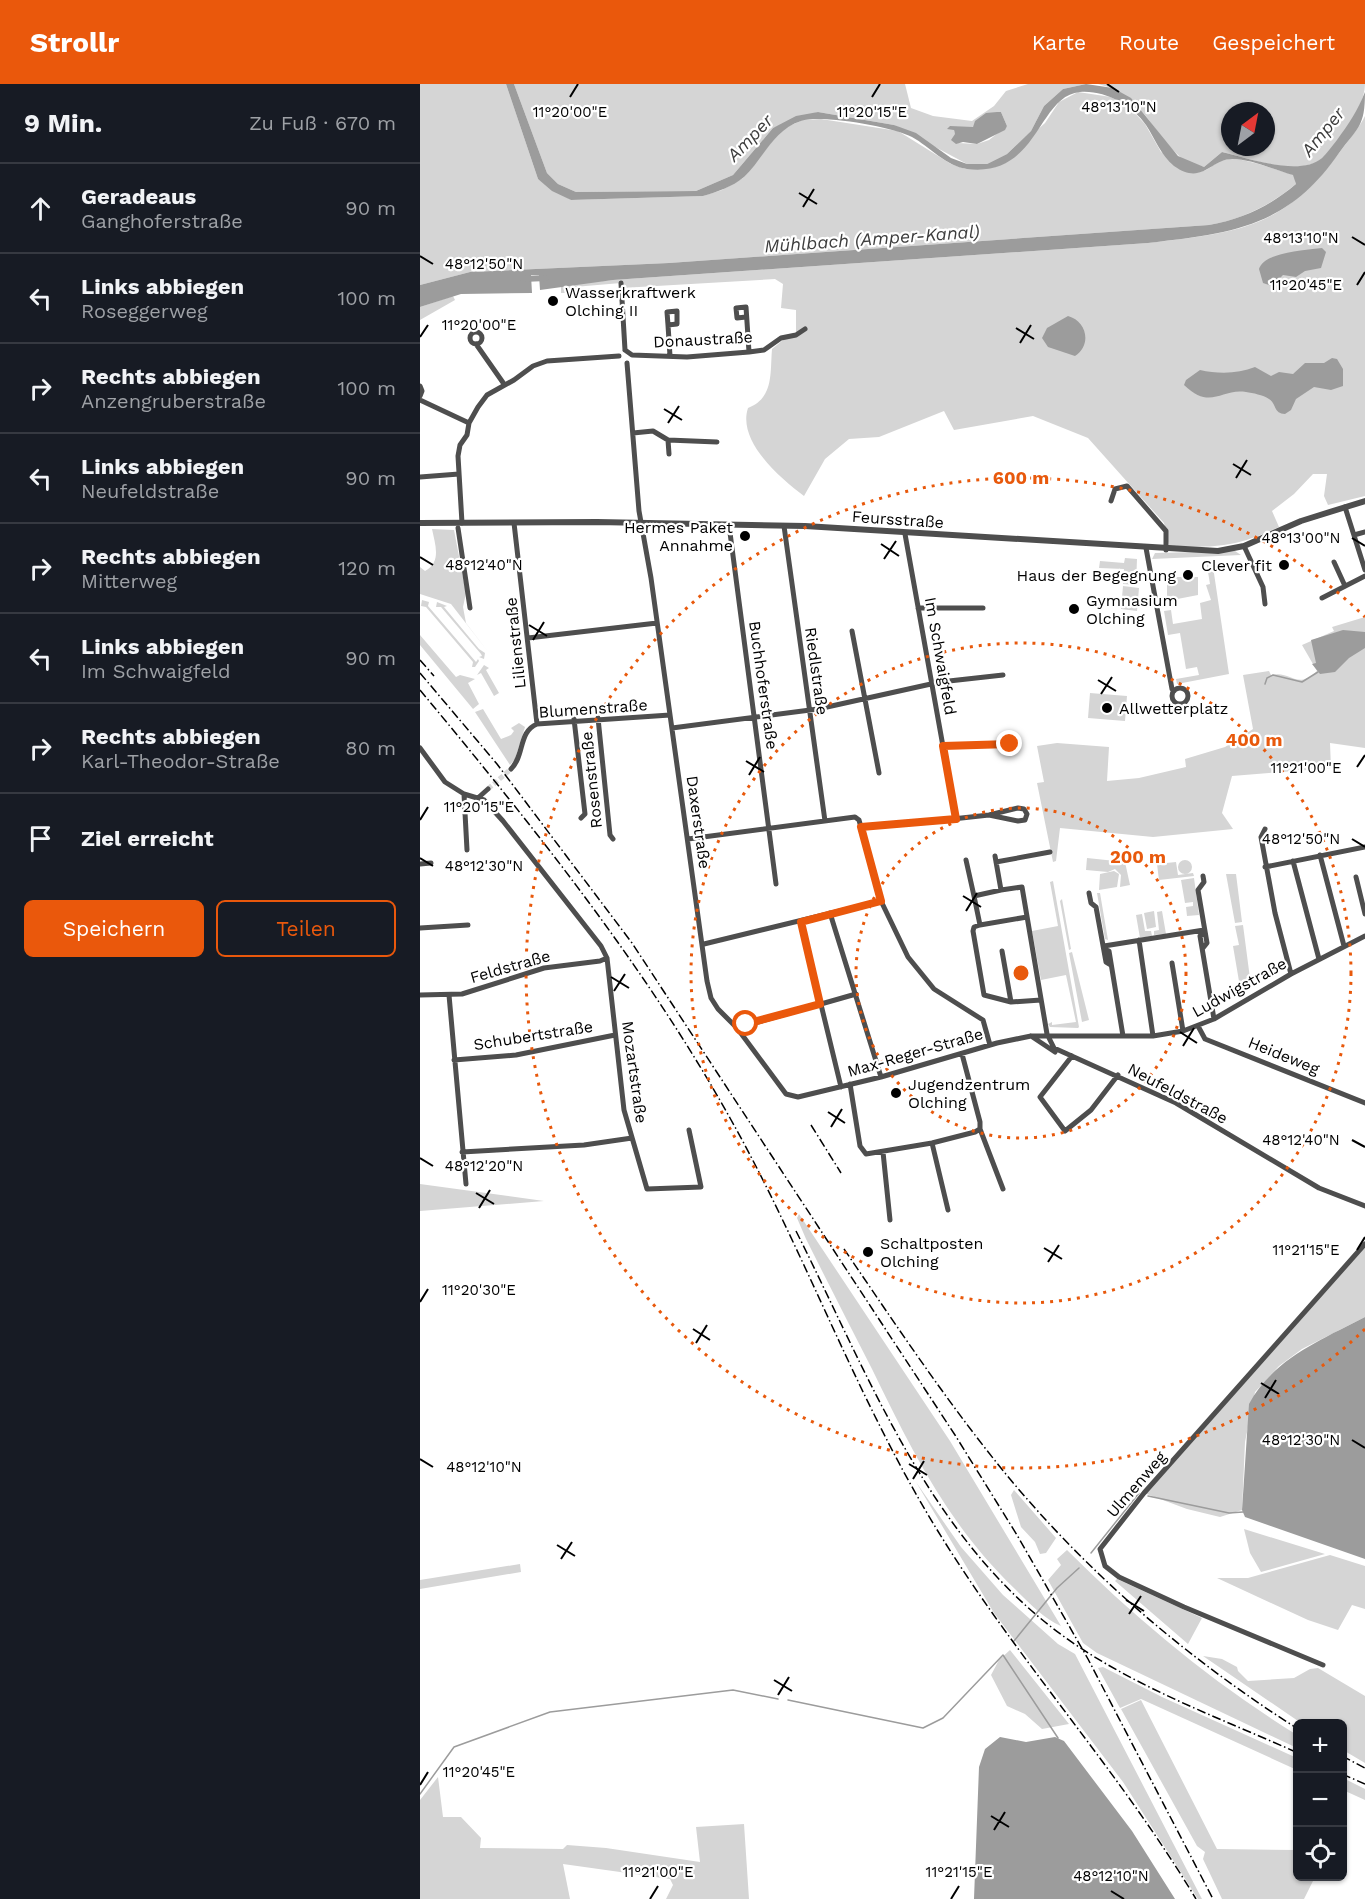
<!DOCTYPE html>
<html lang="de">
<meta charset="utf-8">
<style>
:root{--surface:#171b24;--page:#20242c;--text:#f1f3f6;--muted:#9ea1a6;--line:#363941;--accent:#ea580c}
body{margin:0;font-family:"Work Sans",sans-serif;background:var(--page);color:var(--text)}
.controls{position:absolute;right:18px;bottom:18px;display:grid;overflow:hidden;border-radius:9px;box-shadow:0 2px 4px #0004}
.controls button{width:54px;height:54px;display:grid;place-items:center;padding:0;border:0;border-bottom:2px solid var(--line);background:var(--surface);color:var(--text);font:30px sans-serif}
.compass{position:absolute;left:801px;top:18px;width:54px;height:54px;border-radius:50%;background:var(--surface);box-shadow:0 2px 4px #0004;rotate:32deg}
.stop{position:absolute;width:18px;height:18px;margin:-14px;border:4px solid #ea580c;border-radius:50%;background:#fff}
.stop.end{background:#ea580c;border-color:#fff;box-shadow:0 2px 6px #0008}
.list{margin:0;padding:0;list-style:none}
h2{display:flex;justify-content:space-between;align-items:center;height:78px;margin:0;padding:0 24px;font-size:26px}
h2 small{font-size:20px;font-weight:400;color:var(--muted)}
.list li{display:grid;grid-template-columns:39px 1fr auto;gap:18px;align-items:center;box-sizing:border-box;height:90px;padding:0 24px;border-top:2px solid var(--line)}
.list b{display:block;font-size:22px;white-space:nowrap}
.list p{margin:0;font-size:20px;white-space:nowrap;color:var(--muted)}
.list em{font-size:20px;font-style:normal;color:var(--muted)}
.actions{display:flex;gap:12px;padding:18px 24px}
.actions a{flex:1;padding:14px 0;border:2px solid var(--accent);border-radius:9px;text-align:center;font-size:21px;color:var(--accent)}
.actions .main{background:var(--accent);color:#fff}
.icon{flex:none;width:33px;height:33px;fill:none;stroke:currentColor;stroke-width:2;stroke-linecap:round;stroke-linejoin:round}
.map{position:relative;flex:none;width:945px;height:1815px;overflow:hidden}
header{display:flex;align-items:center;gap:36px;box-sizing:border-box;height:84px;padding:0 30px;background:var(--accent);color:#fff}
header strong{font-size:28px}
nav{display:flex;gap:33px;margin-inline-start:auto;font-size:21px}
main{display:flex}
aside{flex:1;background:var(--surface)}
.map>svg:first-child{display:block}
.green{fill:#d5d5d5;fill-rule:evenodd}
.water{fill:#9c9c9c}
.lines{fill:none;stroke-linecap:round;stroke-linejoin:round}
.stream{stroke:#9c9c9c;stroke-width:1.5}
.canal{stroke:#9c9c9c;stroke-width:6}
.minor-tunnel{stroke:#d9d9d9;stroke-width:5;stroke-dasharray:5 2.5;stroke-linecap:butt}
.minor{stroke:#4e4e4e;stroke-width:5}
.tertiary{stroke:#4e4e4e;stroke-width:6}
.rail{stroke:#000;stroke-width:1.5;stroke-dasharray:9 3 1.5 3;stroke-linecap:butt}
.route{stroke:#ea580c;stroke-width:8}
.ticks{fill:none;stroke:#000;stroke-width:2}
.ring{fill:none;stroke:#e8590c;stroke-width:3;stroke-dasharray:3 6}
.poi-dot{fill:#000;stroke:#fff;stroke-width:2}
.labels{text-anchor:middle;stroke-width:4.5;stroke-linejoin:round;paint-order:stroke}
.poi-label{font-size:16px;fill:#000;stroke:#fff;text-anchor:start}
.street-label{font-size:16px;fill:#000;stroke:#fff}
.water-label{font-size:18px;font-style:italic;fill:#3d3d3d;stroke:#fff}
.ticks-label{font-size:15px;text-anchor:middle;fill:#000;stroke:#fff;stroke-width:4.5;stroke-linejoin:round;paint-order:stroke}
.centre{fill:#e8590c;stroke:#fff;stroke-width:3}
.ring-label{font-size:18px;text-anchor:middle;font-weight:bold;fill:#e8590c;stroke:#fff;stroke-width:4.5;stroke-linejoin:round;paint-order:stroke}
</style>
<header>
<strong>Strollr</strong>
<nav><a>Karte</a><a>Route</a><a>Gespeichert</a></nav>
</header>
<main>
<aside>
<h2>9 Min.<small>Zu Fuß · 670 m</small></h2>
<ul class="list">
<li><svg class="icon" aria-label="ahead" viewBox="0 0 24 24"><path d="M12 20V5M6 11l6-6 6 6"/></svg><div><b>Geradeaus</b><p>Ganghoferstraße</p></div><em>90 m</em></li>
<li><svg class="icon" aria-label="left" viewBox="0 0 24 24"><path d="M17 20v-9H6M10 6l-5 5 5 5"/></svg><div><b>Links abbiegen</b><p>Roseggerweg</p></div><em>100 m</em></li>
<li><svg class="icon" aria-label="right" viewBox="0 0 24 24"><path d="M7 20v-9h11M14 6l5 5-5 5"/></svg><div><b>Rechts abbiegen</b><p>Anzengruberstraße</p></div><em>100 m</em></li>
<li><svg class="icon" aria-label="left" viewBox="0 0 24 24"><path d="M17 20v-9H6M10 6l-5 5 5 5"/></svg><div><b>Links abbiegen</b><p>Neufeldstraße</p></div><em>90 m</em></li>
<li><svg class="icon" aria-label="right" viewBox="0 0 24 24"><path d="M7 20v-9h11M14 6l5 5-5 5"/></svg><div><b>Rechts abbiegen</b><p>Mitterweg</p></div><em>120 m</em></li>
<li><svg class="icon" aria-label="left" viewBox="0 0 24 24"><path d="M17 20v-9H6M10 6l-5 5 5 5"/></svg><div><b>Links abbiegen</b><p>Im Schwaigfeld</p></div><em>90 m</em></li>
<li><svg class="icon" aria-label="right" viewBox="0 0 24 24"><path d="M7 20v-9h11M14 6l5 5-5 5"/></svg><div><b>Rechts abbiegen</b><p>Karl-Theodor-Straße</p></div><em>80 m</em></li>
<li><svg class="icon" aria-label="arrive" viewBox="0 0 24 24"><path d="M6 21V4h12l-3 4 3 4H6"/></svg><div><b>Ziel erreicht</b></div></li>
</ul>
<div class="actions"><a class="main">Speichern</a><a>Teilen</a></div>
</aside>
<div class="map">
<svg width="945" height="1815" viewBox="0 0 945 1815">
<rect width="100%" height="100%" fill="#fff"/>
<path class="green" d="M0,0H86L118,95L151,116L283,112L302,106L323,94L362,45L383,36L401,35L478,47L531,80L545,85L576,83L625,39L639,18L658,8L691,13L710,24L725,40L741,68L775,89C793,86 792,79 804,76C819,71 858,87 874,91L876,100C849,122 823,135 789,141L249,179L50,188L0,201Z
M94,0H485L491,24L513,32L552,37L574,22L586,7L608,0H666L643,5L624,22L611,47L587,70L567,80H547L474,41L398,28L353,44L313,91L276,107L156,108L138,100L127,89ZM581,28L587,42L569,56L557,60L538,59L534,46L539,43H553Z
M678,0H945C945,16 934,33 925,46C918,55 911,67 901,75C879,93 828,74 802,68L784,83C775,80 765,78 758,71C728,43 723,11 678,0ZM810,27H846V63H810Z
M945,32V412L908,421L904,412L907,390H893L874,410L852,427L859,443C816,463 795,464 749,462L744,439L668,354L613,332L534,346L524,327L459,353L429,355L405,375L384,412C360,394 317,357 328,324C354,314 350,289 352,265L369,251H376V226L361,224L363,200L355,195L202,204L201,199L154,203V209H141V201L193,196L728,159C822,148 863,145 922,65C930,54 939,44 945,32Z
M33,212L35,216L0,236V223Z
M12,445L34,446L46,509L43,523L46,539L69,569L31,520L0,510V483L5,487C22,478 15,460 12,445Z
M815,467L821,471L732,475L735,469Z
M705,474L717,475L716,501L703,500L704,485L679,484L680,477L704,479Z
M786,476H792L809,590L757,600L756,595L779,591L777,583L766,585L760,549L748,551L744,527L751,526L753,540L782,535L780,519L791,516L786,501L790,500Z
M747,493H778V511L747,517Z
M703,502L719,504L717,527L701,525Z
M2,516L9,518L8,522L56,578L58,575L59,577L55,583H52L53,578L6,523L1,522Z
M17,518L27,522L24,523L59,565L65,569L64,575L59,573L62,572L61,570L21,523H16Z
M945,533V664L910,659L911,684L812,692L802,729L813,745L733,753L640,744L636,777L633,778L617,699L624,698L617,662L637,659L689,663L687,697L719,694L766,683L765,675L805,663L833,645L823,591L849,587L851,591C872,586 876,607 897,587L882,561L914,547L912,543Z
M0,551L36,593L40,591L55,595L48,599L59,620L53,625L0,561Z
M64,581L69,584L66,586L79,609L74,612L61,589L57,591Z
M670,609L707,612L705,637L668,634Z
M63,625L81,655L91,651L94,647L91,644L99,639L105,643L95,675L90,681L55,628Z
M667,774L705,778L710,801L700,803L701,791L695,785L688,788L666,786Z
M758 783a7 7 0 1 1 14 0a7 7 0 1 1-14 0Z
M756,778L758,791L773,789L774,792L739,796L737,780Z
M694,787L699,790L697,803L679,806L680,790Z
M806,790H816L822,838L815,839Z
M774,794L779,831L767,832L766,823L773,822V818L765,819L761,796Z
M633,797L659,943L658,944L630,943L628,940L632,938V941L656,938L646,891L621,896L612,847L638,842L630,798Z
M677,809H680L688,856L685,855Z
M642,815L651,865L649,866L640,817Z
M734,827L736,843L727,845L724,829Z
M742,827L746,850L734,851V847L739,846L737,828Z
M722,830L725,847H731L732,852L720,854L716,831Z
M823,841L831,902L821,909L813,862L819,861L815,842Z
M652,868L669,936L662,938L649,869Z
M0,1100L124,1117L0,1127Z
M379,1130L530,1357L641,1542C624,1535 608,1518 595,1505C528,1441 492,1367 452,1285C430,1242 408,1199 386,1155L377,1134Z
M945,1160V1233L882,1265L859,1282L835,1308L825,1358L822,1426L800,1433L767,1425L724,1409Z
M496,1398L541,1463L583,1511L638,1560L655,1570L782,1815H778L703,1698L574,1529Z
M594,1406L636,1454L626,1469L620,1470L615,1458L601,1443L591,1411Z
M824,1445L905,1470L841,1488L830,1469Z
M647,1466C717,1536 793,1599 877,1651V1664L677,1569L663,1559L628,1496L641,1481L637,1475Z
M910,1471L945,1482V1525L932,1521L918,1546L888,1536L797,1494H828Z
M100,1480L101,1488L0,1505V1496Z
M697,1495L782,1534L768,1560L695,1497Z
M590,1566L649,1640L622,1645L605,1630L587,1622L571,1591L579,1576Z
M783,1572L802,1575L817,1583L818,1587L828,1597L874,1594L890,1585L898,1584L945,1612V1679L923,1666L922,1640L881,1639Z
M683,1583L742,1613L877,1674V1686L721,1615L700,1624L678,1584Z
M721,1616L797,1765L877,1766L878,1792L895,1793L884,1815H802L783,1775L785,1768L777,1762L701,1625Z
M18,1693L23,1733H41L61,1754L60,1764L143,1765L147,1761L186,1764L280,1778L276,1743L324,1740L329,1815H246L253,1801L250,1795L143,1780L150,1815H0V1716Z
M923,1694L945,1705V1716L923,1706Z"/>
<path class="water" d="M86,0H94L127,89L138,100L156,108L276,107L313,91L353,44L376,32L398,28L474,41L496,49L531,74L547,80H567L587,70L611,47L624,22L643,5L666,0L693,4L711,14L758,72L784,83L802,68C828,74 880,93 902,74C907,69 912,62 917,56C928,41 938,26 945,8C945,43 938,43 919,69C867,144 812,149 728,159L193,196L120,206L119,191H111L112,209L41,210L0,223V201L50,188L249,179L789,141C823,135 850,122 876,100L873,91C855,86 831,75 812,75C791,75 782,102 754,82C741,71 735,55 726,41C712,21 685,6 660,8C617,12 619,94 547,85C526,82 510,63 492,53C473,43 401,30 381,37C353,46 344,74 324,93C312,103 297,108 283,112L151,116L132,107L118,95Z
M577,28H581L587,42L585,46L557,60L543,58L536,60L531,56L535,50L534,46L527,45L530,42L553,43L555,37L566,29Z
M902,164L906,168L901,184L885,187L876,193L863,191L852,202L843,199L839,185C844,168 886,166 902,164Z
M648,232C667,237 672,261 655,272L628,263L622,254L627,244Z
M912,274L917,275L923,285V302L911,306L894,303L876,315L871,326L865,330C853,329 857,320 849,315C843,311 833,309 826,308C801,304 791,327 764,301L766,296L780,286C798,290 818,290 835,283L851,292L859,288L873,290L885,279H904Z
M923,546L945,548V564L929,574L915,588L900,590L892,580L896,579L891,556Z
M945,1233V1475L825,1433L822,1426L829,1320C853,1275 901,1256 945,1233Z
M580,1653L606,1658L635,1653L644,1657L712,1747L755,1815H554L559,1683L565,1665Z"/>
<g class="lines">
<path class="stream" d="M845,600L847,594L853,591L882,598L898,588
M728,1412L809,1429L823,1428
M671,1469L719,1409
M594,1557L637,1504L659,1484
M368,1616L503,1644L523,1634L583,1571L638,1654
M0,1710L34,1663L130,1628L313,1606L358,1615"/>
<path class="canal" d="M103,195L126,194"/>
<path class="minor-tunnel" d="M68,705L91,685"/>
<path class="minor" d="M201,199L205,266
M326,233L317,234L316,224L326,223L329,268
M248,241L247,228L257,227V240L248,241L250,272
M50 254a6 6 0 1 1 12 0a6 6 0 1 1-12 0Z
M56,260L84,300
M205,266L212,271L267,273L329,268L344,266L361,254L376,251L385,245
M207,279L219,427L231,494L287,897L291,914L298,925L317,944L366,1010L378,1013L461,993L577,959L611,952H733L763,947L794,935L871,890L945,852
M0,302L2,307L0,312
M0,316L49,339
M213,349L233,347L248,356L297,358
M248,356L249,370
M0,393L39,390
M691,417L695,405L707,402L746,447V466
M925,423L945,486
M42,439L38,372L40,361L47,351L49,339L58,323L67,311L94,296L113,282L127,277L199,272
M94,439L117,640
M309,441L356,800
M364,442L405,737
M38,444L50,524
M485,450L536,735
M934,451L945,448
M824,462L843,503L845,520
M726,464L752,605L754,607
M914,478L925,502
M902,514L945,492
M498,524H563
M432,547L459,689
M108,554L237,539
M752 612a8 8 0 1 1 16 0a8 8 0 1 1-16 0Z
M178,634L190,751L193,755
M154,635L165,730L161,734
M252,644L398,625L520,598L583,591
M523,662L592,660
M0,664L25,698L44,710L64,716L83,737L181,862L187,874L204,1026L227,1105L281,1103L269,1046
M91,685C105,671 98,648 117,640L250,631
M44,710L47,766
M59,713L68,705
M441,743L505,738L569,731L598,724L604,725L607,730L605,736L598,737L569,731
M845,745L841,753L855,829L871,890
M268,755L435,733L439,736L461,817L488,873L514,905L563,936L570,961
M900,771L924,862
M575,772L581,806L602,803L627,950L634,964L756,1019L899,1104L945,1122
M546,776L554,812
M873,777L899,875
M576,778L630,768
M0,780L11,779
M845,783L945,763
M936,793L945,830
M581,806L554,812L560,841L607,833
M669,809L671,819L676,823L686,878L691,881
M410,829L461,993
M381,838L421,1003
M560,841L554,843L553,847L564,911L591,918L621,916
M0,844L48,841
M785,848L780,852L794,935
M719,856L733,952
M284,860L461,817
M684,862L784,846
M783,864L787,859L778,806L784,798L783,792
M684,865L689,867L703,952
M582,867L591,918
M752,879L763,947
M0,911L42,910L124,884L180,877L187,874
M29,911L46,1100
M778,942L785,955L945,1019
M317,944L436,910
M611,952L635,968
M652,972L620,1013L645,1047L671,1026L698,991
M34,976L96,971L195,951
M430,1000L440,1062L446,1070L512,1059L555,1048L560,1045V1038L542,970
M560,1045L583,1105
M512,1059L528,1126
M42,1068L164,1061L212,1054
M463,1068L470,1136
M903,1581L764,1523L699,1493L685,1482L680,1465L724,1409L945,1160"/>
<path class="tertiary" d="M0,439L177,438L385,442L798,467L824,462L881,437L945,417"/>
<path class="rail" d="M0,576L14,592
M0,589L77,680L212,859L535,1351L597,1451L668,1575L793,1815
M0,606C112,741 224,880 310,1034C382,1162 432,1302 507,1429C587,1565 695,1680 776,1815
M391,1041L421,1089
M376,1147C449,1292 510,1457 646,1554C716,1604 800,1634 878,1669
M424,1165C476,1241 527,1318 585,1389C668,1490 768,1575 878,1645
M922,1672L945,1684
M922,1690L945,1700"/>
</g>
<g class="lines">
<path class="route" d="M326,940L400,920L381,838L461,817L441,743L536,735L523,662L590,660"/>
</g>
<path class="ticks" d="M687,0L699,8M150,13L158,0M452,13L460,0M379,109L397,120M383,123L394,105M932,153L945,161M0,172L13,180M937,201L945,188M596,244L614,255M0,253L8,241M600,259L611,241M244,325L262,336M248,339L259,322M813,380L831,391M816,394L827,376M932,454L945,462M461,460L479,472M0,473L13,481M464,475L476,457M109,541L127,552M113,556L124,538M678,596L696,607M681,610L692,593M326,677L344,688M937,683L945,671M329,691L340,673M0,736L8,723M932,755L945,763M0,774L13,782M543,812L561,823M546,827L557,809M191,893L209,904M194,907L205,890M760,948L777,959M763,962L774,944M408,1028L425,1039M411,1043L422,1025M932,1056L945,1063M0,1074L13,1082M56,1109L74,1120M59,1124L70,1106M624,1164L642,1175M937,1166L945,1153M628,1178L639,1161M0,1218L8,1205M273,1245L290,1256M276,1259L287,1241M841,1299L859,1310M845,1314L856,1296M932,1356L945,1364M0,1375L13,1383M489,1380L507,1391M493,1395L504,1377M137,1461L155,1472M141,1475L152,1458M706,1516L724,1527M709,1530L721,1512M354,1596L372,1607M358,1611L369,1593M0,1701L8,1688M571,1732L589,1743M574,1746L585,1728M691,1807L704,1815M230,1815L238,1802M531,1815L539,1802"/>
<g class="ring">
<circle cx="601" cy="889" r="165"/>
<circle cx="601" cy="889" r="330"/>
<path d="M945 1245A495 495 0 1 1 945 533"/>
</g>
<g class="poi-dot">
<circle cx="133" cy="217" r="6"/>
<circle cx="325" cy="452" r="6"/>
<circle cx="864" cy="481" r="6"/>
<circle cx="768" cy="491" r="6"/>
<circle cx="654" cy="525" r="6"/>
<circle cx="687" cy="624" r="6"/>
<circle cx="476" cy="1009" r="6"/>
<circle cx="448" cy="1168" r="6"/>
</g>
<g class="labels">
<g class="poi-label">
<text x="145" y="214">Wasserkraftwerk<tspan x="145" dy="18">Olching II</tspan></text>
<text x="313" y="449" text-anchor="end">Hermes Paket<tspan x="313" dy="18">Annahme</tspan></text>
<text x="852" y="487" text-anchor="end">Clever fit</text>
<text x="756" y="497" text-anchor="end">Haus der Begegnung</text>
<text x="666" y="522">Gymnasium<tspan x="666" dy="18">Olching</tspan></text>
<text x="699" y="630">Allwetterplatz</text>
<text x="488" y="1006">Jugendzentrum<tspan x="488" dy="18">Olching</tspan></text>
<text x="460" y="1165">Schaltposten<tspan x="460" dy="18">Olching</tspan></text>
</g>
<g class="street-label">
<text transform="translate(283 255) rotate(-3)" y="6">Donaustraße</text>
<text transform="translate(478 435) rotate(4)" y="6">Feursstraße</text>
<text transform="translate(95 559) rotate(-96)" y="6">Lilienstraße</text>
<text transform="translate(521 572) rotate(80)" y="6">Im Schwaigfeld</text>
<text transform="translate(397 587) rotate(82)" y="6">Riedlstraße</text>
<text transform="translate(344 601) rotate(82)" y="6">Buchhoferstraße</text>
<text transform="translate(173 624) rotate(-4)" y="6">Blumenstraße</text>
<text transform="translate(171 696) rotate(-96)" y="6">Rosenstraße</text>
<text transform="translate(279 738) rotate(82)" y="6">Daxerstraße</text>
<text transform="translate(90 882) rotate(-16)" y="6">Feldstraße</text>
<text transform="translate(819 903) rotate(-29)" y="6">Ludwigstraße</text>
<text transform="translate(113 951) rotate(-9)" y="6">Schubertstraße</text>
<text transform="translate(495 968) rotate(-16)" y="6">Max-Reger-Straße</text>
<text transform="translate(864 971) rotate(22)" y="6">Heideweg</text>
<text transform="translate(215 988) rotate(82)" y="6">Mozartstraße</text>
<text transform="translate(758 1009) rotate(28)" y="6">Neufeldstraße</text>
<text transform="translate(716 1400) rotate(-49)" y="6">Ulmenweg</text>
</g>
<g class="water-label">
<text transform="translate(903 48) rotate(-51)" y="6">Amper</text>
<text transform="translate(330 54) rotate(-46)" y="6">Amper</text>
<text transform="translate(452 155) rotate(-4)" y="6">Mühlbach (Amper-Kanal)</text>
</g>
</g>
<g class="ticks-label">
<text x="699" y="28">48°13'10"N</text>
<text x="150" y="33">11°20'00"E</text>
<text x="452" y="33">11°20'15"E</text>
<text x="881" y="159">48°13'10"N</text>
<text x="64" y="185">48°12'50"N</text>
<text x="886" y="206">11°20'45"E</text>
<text x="59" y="246">11°20'00"E</text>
<text x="881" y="459">48°13'00"N</text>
<text x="64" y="486">48°12'40"N</text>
<text x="886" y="689">11°21'00"E</text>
<text x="59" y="728">11°20'15"E</text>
<text x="881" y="760">48°12'50"N</text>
<text x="64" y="787">48°12'30"N</text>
<text x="881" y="1061">48°12'40"N</text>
<text x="64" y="1087">48°12'20"N</text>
<text x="886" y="1171">11°21'15"E</text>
<text x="59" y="1211">11°20'30"E</text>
<text x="881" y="1361">48°12'30"N</text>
<text x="64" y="1388">48°12'10"N</text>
<text x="59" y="1693">11°20'45"E</text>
<text x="238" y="1793">11°21'00"E</text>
<text x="539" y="1793">11°21'15"E</text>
<text x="691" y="1797">48°12'10"N</text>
</g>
<circle cx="601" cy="889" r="9" class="centre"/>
<g class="ring-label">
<text x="601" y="400">600 m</text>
<text x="834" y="662">400 m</text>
<text x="718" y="779">200 m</text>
</g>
</svg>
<div class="controls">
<button>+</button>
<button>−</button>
<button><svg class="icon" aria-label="locate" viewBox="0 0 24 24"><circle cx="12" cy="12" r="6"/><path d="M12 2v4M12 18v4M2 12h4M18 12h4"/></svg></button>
</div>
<svg class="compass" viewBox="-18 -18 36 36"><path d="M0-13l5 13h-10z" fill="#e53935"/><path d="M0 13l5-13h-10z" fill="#9ea1a6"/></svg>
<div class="stop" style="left:326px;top:940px"></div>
<div class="stop end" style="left:590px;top:660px"></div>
</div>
</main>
